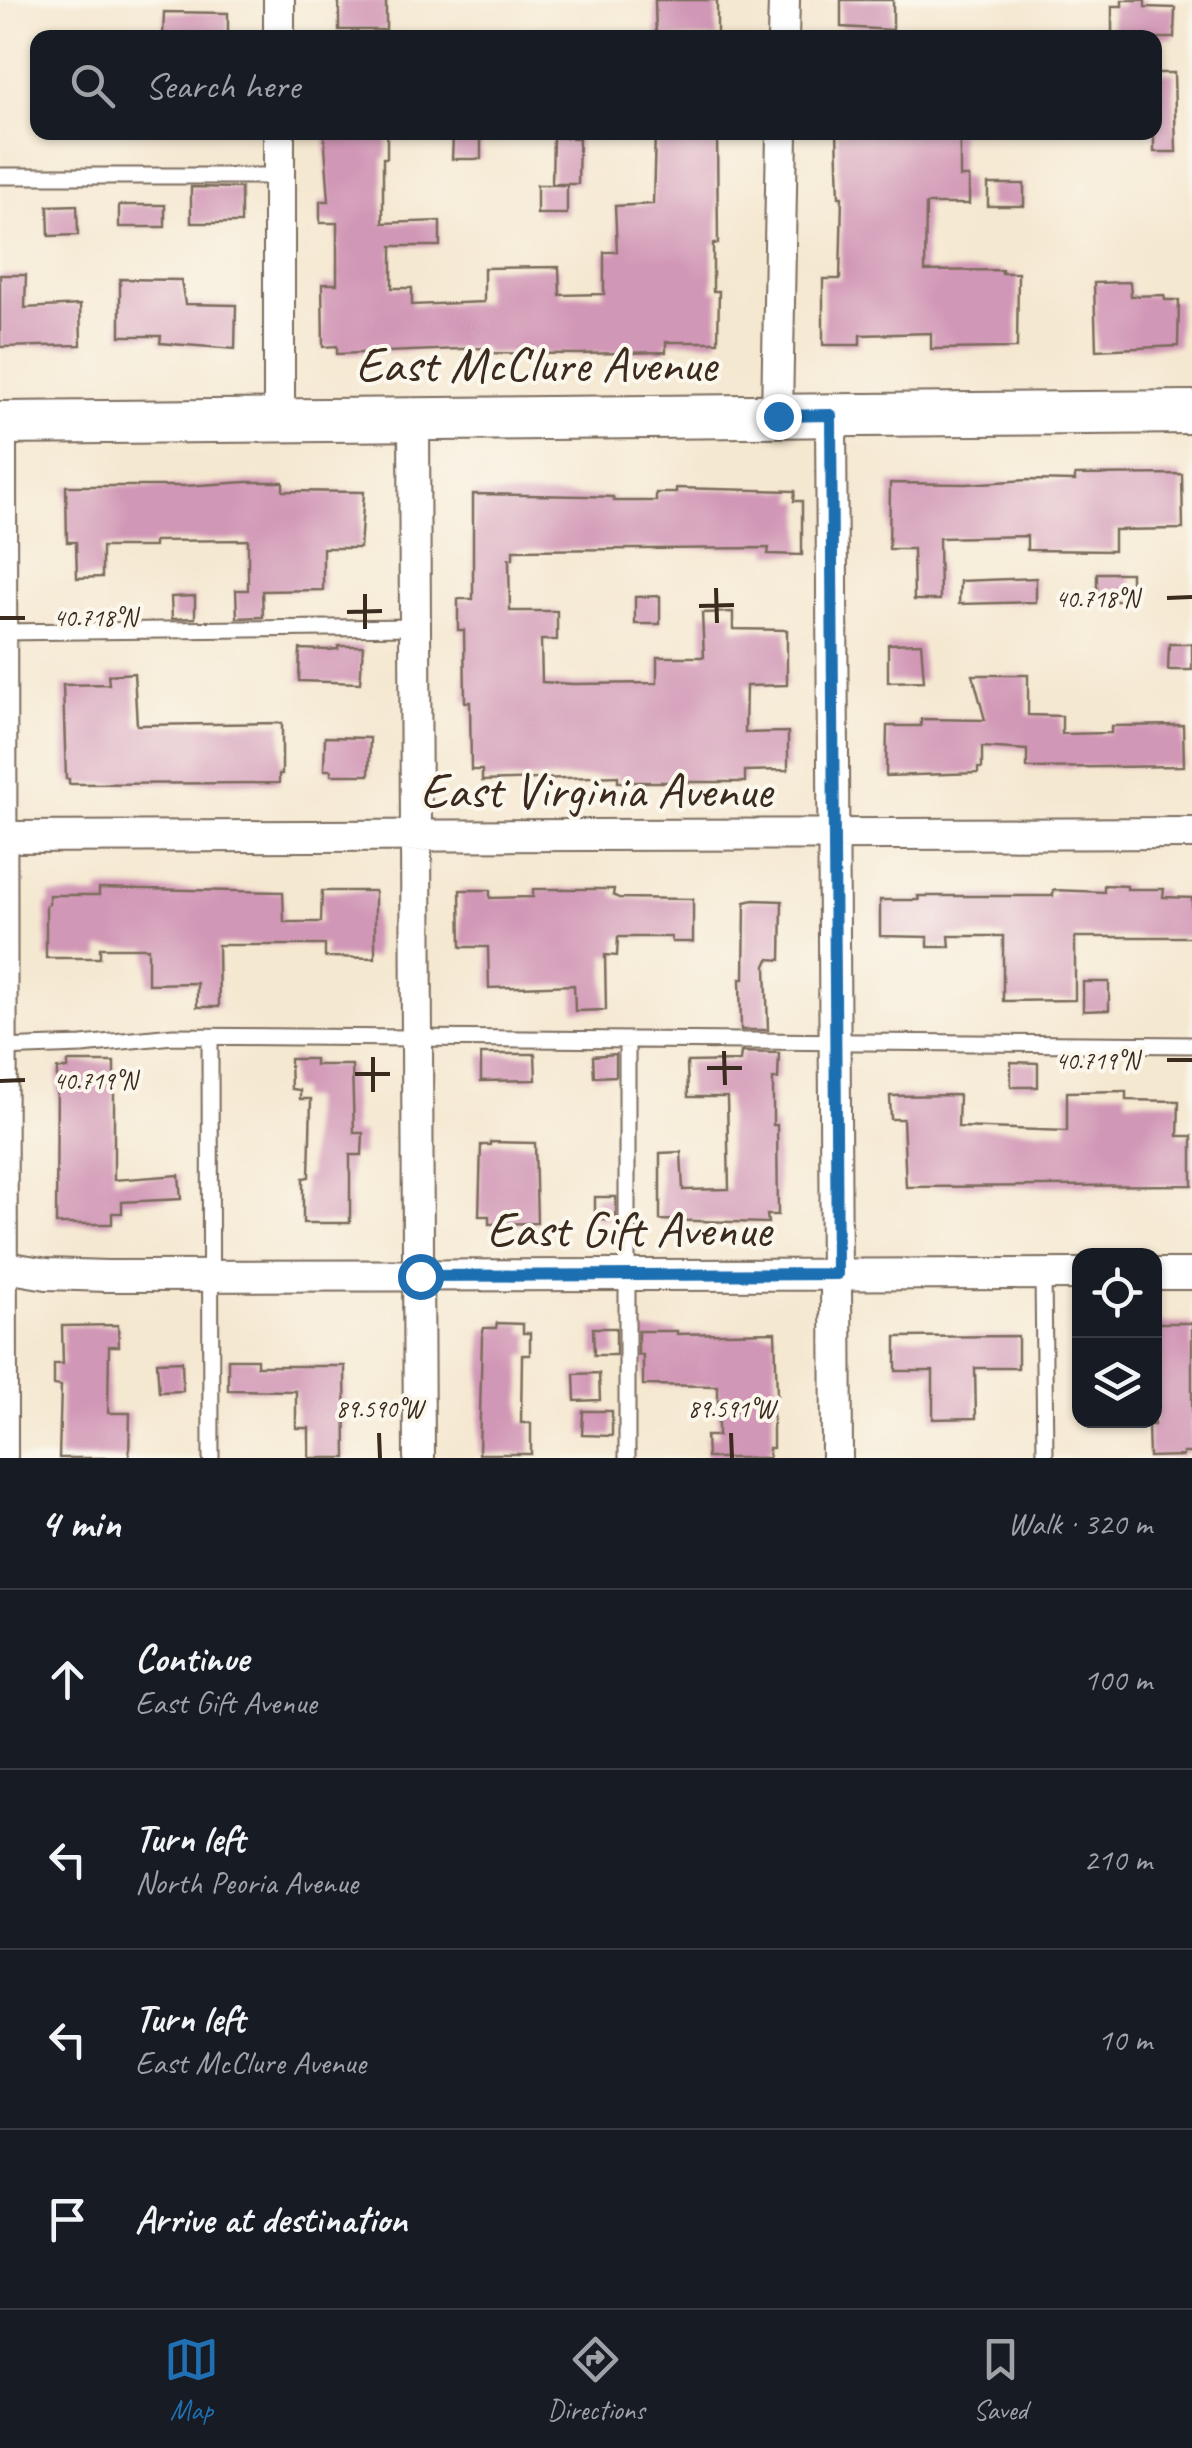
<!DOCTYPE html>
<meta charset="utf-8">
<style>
:root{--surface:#171b24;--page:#20242c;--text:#f1f3f6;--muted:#9ea1a6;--line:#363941;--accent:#1f6fb2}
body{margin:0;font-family:Caveat,sans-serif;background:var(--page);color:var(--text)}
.controls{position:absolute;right:30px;bottom:30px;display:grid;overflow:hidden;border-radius:20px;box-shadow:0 2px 8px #0004}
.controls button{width:90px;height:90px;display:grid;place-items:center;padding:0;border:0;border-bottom:2px solid var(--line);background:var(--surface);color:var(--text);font:50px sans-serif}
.stop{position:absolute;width:30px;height:30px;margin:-22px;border:8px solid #1f6fb2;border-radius:50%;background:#fff}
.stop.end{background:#1f6fb2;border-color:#fff;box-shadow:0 2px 10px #0008}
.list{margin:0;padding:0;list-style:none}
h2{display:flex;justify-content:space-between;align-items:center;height:130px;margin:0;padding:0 40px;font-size:42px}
h2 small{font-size:32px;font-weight:400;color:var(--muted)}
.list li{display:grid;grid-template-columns:65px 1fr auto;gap:30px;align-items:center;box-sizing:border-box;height:180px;padding:0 40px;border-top:2px solid var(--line)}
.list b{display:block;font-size:38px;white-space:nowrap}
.list p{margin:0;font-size:32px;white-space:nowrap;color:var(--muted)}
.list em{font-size:32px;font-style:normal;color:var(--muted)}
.icon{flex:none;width:55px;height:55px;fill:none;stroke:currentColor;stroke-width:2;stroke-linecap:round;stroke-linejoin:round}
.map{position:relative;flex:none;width:1192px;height:1458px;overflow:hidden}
.search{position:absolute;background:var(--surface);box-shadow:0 2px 8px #0004;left:30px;right:30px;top:30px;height:110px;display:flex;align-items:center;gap:25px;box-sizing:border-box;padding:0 35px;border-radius:20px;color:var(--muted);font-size:38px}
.sheet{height:850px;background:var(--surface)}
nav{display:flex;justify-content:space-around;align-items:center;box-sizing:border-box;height:140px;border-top:2px solid var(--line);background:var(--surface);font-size:28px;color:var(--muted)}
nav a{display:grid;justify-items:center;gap:5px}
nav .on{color:var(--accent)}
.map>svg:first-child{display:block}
.building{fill:#d197b6}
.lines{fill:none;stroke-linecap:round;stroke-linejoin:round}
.lane-casing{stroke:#7c6c5d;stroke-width:19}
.street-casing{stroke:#7c6c5d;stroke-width:34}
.secondary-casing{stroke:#7c6c5d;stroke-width:46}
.lane{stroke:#fff;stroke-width:15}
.street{stroke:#fff;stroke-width:30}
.secondary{stroke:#fff;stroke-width:42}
.route{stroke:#1f6fb2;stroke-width:12}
.ticks{fill:none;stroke:#3b2a1e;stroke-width:4}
.labels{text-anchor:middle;stroke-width:8;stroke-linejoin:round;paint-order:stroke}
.street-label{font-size:50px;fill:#3b2a1e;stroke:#fbf7ec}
.ticks-label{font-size:25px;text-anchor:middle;fill:#3b2a1e;stroke:#fbf7ec;stroke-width:8;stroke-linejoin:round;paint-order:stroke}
</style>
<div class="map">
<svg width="1192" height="1458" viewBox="0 0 1192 1458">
<rect width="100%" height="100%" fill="#fbf7ec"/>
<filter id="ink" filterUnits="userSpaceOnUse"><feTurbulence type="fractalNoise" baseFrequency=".01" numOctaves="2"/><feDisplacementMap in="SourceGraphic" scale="20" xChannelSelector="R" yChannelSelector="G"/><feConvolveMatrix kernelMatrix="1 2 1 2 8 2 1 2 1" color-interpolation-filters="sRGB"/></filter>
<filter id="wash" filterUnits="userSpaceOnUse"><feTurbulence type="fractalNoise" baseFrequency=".0048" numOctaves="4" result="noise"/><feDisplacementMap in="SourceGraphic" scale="40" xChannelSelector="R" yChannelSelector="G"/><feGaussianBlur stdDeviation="2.25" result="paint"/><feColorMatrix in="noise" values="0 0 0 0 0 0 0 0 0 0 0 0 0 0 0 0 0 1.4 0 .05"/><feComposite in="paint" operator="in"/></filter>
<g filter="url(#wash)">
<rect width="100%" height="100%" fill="#f5e8d1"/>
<g id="blocks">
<path class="building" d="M339,0H386V30H339Z
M655,0H717V38H656Z
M841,0H893V30L841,27Z
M1122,0H1145V7L1175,8L1174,38H1112V6H1122Z
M164,12L228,13V38H163Z
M1154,73H1174L1176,152H1154Z
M324,132H387V158H383V223L440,221V246H392V288H412V305L484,302V268L559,267L560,295L604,294V252H617L615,206L653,204L655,132L717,134L718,244H713V291H719L718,342H666V352L579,354L484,353V348L337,354V346L323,347L322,284H337V223H320V201H329Z
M837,132H960V177H969V204H926L925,271L1002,270V273H1018L1017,348L931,349V333L860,335V345H823V279H840L842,197H839Z
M453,137L481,138V159H452Z
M553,137L579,138L578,184H552Z
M988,184H1024V206H988Z
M537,185H567V214H537Z
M191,187L241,188V223H191Z
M77,205L78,235L49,236L48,206Z
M119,205H165V227H119Z
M0,275H26L25,308L80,305L81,345L0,347Z
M120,279L181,280L185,304L236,305L235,349L160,343L161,336H120Z
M1130,282L1131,296L1164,295L1165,300H1179L1178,346L1096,350L1094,283Z
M1182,474L1183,529L1114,530V551L1027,550V536L939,538L940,600H914L913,549H889L890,483L966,484L1028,480L1075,481V475Z
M247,482H283V491L364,492L360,548H323V590L262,591L263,617L237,618L236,590H248V540L154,541V547H102V577L77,578L76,542H67L66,486H184Z
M676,488L795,491L794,501H802V555L768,554L769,548L513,550V559H509L510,611H557V640H541L542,682L573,684L657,683V657H704L702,613L733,612V629L787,630V685L746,686L745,733L788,732V770L745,771V782H618V776L482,781V770H471L470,702H465L464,630H458V599H473V494L585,496L613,497L614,501H656V493H676Z
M1097,573H1131V601H1097Z
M1036,578V602L959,604L960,581Z
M195,596V618L172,619L171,597Z
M660,596V624H635V597Z
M921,643L924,681L888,682V644Z
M1169,644H1192V670H1168Z
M338,646H363L360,683L299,681L300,649L328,650L338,649Z
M134,673L137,725L282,723V774H279V783L69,784V779H66L63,685L109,684L108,675Z
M973,675H1028V715L1062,716V734L1111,733V726L1183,725L1184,766L1027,768V750L982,747V768H978V773L886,776L887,726H921V719L985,720Z
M325,737L370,738L369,775H331V770H324Z
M1104,885L1127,886V889H1164L1163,897L1192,898V937H1075V1000L1003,1001V936H949L950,947H928V937L880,936V900H919L918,896H1053V890L1104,892Z
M99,888L283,892L284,922H321L322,891H375V958L325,957V945H218L219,1007H197V983L148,984V948H100V958H46V905L49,904V895H99Z
M533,889H614L613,895L619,898L693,899V942H672L671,937H618L617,956L605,955L606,1010L575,1011L574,985L489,988L488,947H461L460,890H490V898L533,897Z
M754,900L782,901L781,960L769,959L766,966L768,1030H741L740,979H744L745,902Z
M1083,982H1109V1010L1083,1011Z
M741,1052L779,1053L778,1079H773V1125H777L778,1215H767L768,1223L660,1220V1153L681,1152L683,1190L729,1189L727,1097H688L687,1062L740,1061Z
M481,1054H535L536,1080L481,1081Z
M616,1054V1076L594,1077L593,1056Z
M290,1059H315V1065H352L354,1133H363L362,1155H350V1223H303V1178L309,1177L311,1099H300V1090L291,1089Z
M68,1062H114V1180L179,1175L181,1199L122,1202V1213H112V1224H56L57,1069H68Z
M1011,1062L1038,1063V1087H1011Z
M1126,1091V1100L1179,1101L1178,1136H1192V1185L906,1187L903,1119H891L890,1096L959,1095L958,1127L1067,1131V1092Z
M490,1142L535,1143L537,1223L489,1224V1216H479L481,1145H490Z
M595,1197H616V1220H595Z
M497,1323L523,1324V1333H530V1355H522L521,1423H531V1454H479L482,1336L484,1328H496Z
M1154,1323H1192V1453H1183V1456L1149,1457L1148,1425H1154Z
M118,1325L119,1346H109L108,1413H130L129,1458H59L61,1386L54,1385V1364H63L62,1326Z
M593,1328H616V1355H594Z
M638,1331H677V1334L775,1332L777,1397H773V1448H769V1458H707L706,1436H718V1386L643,1385V1355H638Z
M1018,1336V1368H975L976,1418L933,1419V1371H896V1337Z
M228,1359H257V1366H345L346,1458H309V1428H296V1391L228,1390Z
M182,1361L183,1391L159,1392L157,1362Z
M599,1373L600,1400L575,1401L574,1374Z
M583,1411H612V1436L582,1435Z"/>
</g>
</g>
<g filter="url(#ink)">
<use href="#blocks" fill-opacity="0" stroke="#7c6c5d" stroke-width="2.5"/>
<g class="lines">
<defs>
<path id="lane" d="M0,176H279
M0,632L415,627
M210,1037L211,1458
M627,1042V1458
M0,1048L82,1045L173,1036L1192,1045
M1043,1274L1045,1458"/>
<path id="street" d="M279,38V0
M783,38L784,0
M279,132V420
M831,415L837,1458
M777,416L782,132
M414,419L419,1458
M1,423L2,1458
M0,837L1192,833
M0,1266L47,1274L107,1276L1080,1274
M1154,1274H1192"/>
<path id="secondary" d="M0,423L1192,412"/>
</defs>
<use href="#lane" class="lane-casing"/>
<use href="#street" class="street-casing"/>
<use href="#secondary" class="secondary-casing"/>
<use href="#lane" class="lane"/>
<use href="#street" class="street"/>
<use href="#secondary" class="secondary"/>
</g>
</g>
<g class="lines" filter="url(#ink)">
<path class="route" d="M420,1276L837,1274L831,415L778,416"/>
</g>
<path class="ticks" d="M716,588L717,623M365,594V629M1167,598L1192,597M699,606L734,605M347,612L382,611M0,618H25M724,1051L725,1085M373,1057V1092M1167,1060H1192M707,1068H742M355,1074H390M0,1081L25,1080M379,1433L380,1458M731,1433L732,1458"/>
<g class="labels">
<g class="street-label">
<text x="536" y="381">East McClure Avenue</text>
<text x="596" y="807">East Virginia Avenue</text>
<text x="629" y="1246">East Gift Avenue</text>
</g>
</g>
<g class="ticks-label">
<text x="1097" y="607">40.718°N</text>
<text x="95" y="626">40.718°N</text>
<text x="1097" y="1069">40.719°N</text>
<text x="95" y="1089">40.719°N</text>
<text x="379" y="1417">89.590°W</text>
<text x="731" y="1417">89.591°W</text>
</g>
</svg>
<div class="controls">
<button><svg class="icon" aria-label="locate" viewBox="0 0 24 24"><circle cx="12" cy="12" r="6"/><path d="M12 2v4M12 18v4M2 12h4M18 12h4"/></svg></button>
<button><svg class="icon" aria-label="layers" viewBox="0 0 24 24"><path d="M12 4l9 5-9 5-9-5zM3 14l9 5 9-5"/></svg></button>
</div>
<div class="stop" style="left:420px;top:1276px"></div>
<div class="stop end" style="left:778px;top:416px"></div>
<div class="search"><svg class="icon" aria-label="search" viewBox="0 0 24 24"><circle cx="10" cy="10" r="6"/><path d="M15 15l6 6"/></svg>Search here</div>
</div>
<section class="sheet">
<h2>4 min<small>Walk · 320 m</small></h2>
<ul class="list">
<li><svg class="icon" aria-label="ahead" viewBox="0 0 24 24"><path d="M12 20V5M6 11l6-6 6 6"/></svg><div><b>Continue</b><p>East Gift Avenue</p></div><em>100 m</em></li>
<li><svg class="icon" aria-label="left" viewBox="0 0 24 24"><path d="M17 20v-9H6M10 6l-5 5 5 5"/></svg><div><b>Turn left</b><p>North Peoria Avenue</p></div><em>210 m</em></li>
<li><svg class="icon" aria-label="left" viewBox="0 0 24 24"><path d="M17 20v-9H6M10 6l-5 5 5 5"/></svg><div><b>Turn left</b><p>East McClure Avenue</p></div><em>10 m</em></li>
<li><svg class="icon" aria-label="arrive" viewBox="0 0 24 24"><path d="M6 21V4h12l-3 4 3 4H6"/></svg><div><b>Arrive at destination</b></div></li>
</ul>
</section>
<nav>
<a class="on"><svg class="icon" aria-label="map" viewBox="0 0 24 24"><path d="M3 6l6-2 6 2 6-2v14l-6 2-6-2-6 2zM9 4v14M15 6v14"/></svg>Map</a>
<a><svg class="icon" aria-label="directions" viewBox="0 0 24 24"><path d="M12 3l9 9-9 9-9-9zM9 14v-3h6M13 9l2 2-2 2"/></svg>Directions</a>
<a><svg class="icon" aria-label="saved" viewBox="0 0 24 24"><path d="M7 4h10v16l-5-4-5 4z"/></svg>Saved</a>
</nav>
